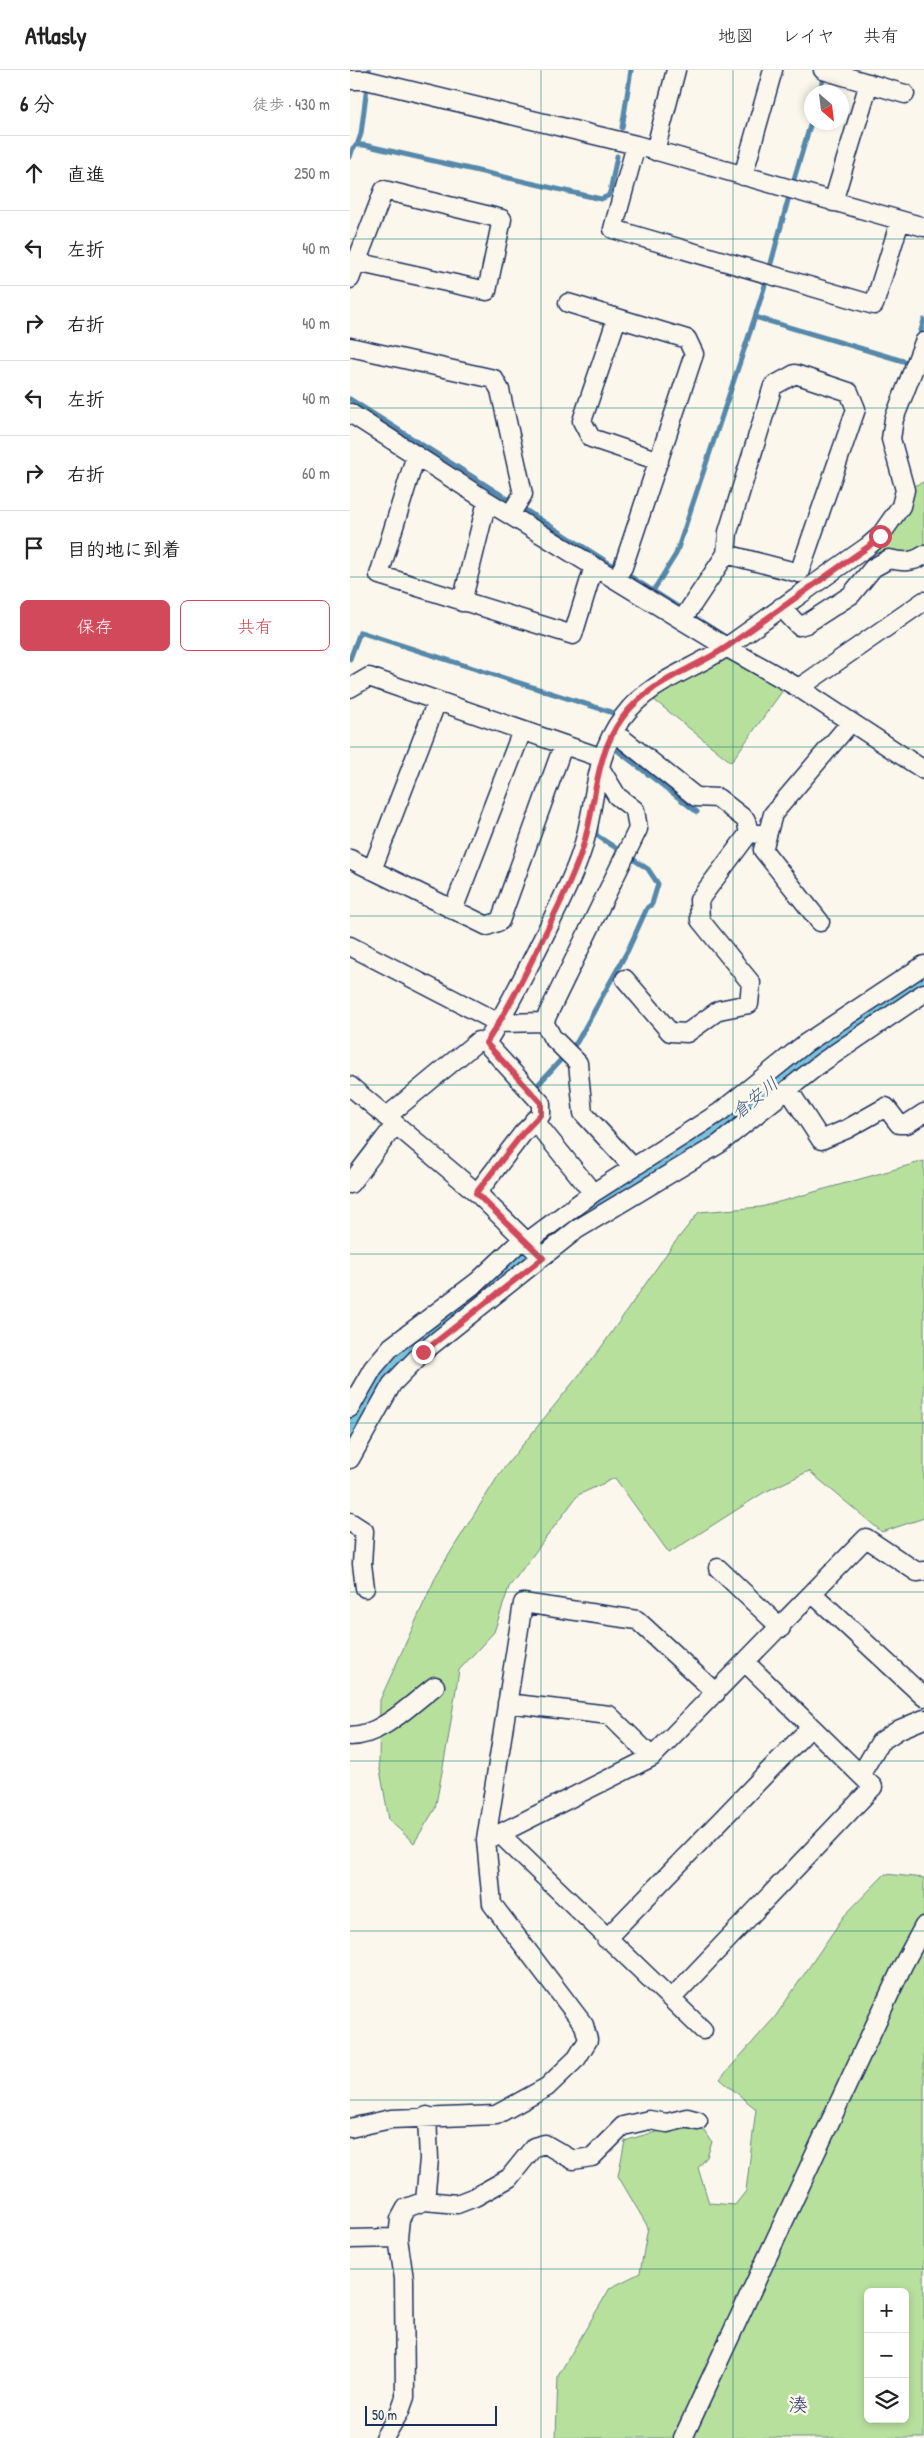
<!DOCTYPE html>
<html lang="ja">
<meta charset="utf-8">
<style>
:root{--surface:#fff;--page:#f2f2f2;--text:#222;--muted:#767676;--line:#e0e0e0;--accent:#d1495b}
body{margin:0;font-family:"Patrick Hand","Klee One",sans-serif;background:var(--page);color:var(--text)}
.controls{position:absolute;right:15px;bottom:15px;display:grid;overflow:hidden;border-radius:8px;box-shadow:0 2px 8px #0003}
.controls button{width:45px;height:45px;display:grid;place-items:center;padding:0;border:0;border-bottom:1px solid var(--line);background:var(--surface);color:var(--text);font:25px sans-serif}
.compass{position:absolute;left:454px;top:15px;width:45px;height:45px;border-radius:50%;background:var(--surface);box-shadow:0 2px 8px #0003;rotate:152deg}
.scale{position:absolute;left:15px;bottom:12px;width:132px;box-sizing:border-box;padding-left:5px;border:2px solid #1b2f5e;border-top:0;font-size:14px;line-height:18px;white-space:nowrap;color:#1b2f5e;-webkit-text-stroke:4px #fbf7ec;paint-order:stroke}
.stop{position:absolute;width:15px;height:15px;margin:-11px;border:4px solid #d1495b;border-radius:50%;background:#fff}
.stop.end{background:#d1495b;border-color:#fff;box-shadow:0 1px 5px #0008}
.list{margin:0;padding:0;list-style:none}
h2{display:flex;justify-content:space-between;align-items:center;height:65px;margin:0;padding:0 20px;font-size:21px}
h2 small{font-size:16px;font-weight:400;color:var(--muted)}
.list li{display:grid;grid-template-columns:32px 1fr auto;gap:15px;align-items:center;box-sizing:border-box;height:75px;padding:0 20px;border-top:1px solid var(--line)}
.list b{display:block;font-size:19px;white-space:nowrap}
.list em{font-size:16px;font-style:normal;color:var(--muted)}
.actions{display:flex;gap:10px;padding:15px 20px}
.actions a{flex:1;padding:11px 0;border:1px solid var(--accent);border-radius:8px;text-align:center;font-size:18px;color:var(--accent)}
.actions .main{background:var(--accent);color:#fff}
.icon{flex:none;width:28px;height:28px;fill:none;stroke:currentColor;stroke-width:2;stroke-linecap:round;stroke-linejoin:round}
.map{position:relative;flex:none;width:574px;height:2368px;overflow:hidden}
header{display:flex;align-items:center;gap:30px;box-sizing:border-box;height:70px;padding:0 25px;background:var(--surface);border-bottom:1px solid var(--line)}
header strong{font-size:24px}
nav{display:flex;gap:28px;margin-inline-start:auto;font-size:18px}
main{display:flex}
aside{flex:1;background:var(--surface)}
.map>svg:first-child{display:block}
.green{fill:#b8e09d;stroke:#6a887e;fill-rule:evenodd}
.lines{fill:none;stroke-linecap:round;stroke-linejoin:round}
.stream{stroke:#58a;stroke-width:5}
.river{stroke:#7cc3dc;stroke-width:31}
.minor-casing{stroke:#1b2f5e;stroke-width:21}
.minor{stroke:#fbf7ec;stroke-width:18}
.route{stroke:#d1495b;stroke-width:6}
.grid{fill:none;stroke:#0f766e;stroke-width:1;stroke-opacity:0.55}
.labels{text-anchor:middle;stroke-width:5;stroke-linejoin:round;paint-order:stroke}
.water-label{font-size:18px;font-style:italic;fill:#385b84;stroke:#fbf7ec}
.quarter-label{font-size:19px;fill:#1b2f5e;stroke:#fbf7ec}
</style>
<header>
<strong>Atlasly</strong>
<nav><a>地図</a><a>レイヤ</a><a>共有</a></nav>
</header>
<main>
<aside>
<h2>6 分<small>徒歩 · 430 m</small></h2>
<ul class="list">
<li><svg class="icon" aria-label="ahead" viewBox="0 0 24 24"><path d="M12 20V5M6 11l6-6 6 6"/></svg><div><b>直進</b></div><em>250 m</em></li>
<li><svg class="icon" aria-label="left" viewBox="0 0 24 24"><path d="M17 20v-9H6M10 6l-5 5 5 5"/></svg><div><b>左折</b></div><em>40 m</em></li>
<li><svg class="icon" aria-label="right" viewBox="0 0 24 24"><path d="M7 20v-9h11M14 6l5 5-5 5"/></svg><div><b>右折</b></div><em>40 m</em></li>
<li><svg class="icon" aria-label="left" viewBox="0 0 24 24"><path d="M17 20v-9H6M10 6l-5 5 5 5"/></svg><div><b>左折</b></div><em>40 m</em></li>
<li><svg class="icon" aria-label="right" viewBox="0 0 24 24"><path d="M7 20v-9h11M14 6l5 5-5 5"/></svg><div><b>右折</b></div><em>60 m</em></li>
<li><svg class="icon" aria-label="arrive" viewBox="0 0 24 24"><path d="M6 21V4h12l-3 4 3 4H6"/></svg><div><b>目的地に到着</b></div></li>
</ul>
<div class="actions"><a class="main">保存</a><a>共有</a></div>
</aside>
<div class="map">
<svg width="574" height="2368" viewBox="0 0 574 2368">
<rect width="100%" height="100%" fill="#fbf7ec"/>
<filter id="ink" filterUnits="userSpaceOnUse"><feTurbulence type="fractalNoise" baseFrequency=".02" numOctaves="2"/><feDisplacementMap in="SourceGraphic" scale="10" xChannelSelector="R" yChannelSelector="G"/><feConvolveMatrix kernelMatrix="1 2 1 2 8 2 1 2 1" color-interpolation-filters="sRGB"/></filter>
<g filter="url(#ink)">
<path class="green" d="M574,412V481L531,489L524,476L560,417Z
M377,588L436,616L381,692L303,629L323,615Z
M574,1091V1448L532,1462L459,1401L413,1423L319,1483L265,1408L228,1425L159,1517L144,1562L109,1600L98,1670L85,1739L64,1773L39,1750L29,1694L30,1630L87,1504L150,1403L250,1279L322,1176L349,1142L411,1137Z
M535,1804L574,1808V2368H206L208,2306L260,2218L290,2203L298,2157L268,2106L275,2071C301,2062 327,2056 355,2061L362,2072L357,2087L348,2098L359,2133L385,2135L396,2121L406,2039L370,2009L425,1947L494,1846ZM518,2222H555V2349H518Z"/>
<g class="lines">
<path class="stream" d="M469,22L474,7
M272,58L281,0
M7,75L11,64L19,0
M0,87L3,78L7,75H14L251,129L258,126L260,122L267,86
M444,109L462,49
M420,197L438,130
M405,247L416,212
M568,271L574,250
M0,329L379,569
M303,521L326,484L405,247L560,293
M0,589L10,562L270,645
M263,677L347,742
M185,1018L227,972L278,880L297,838L302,834L308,814L298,799L246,765V755
M5,1094L27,1065"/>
<path class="river" d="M232,1142L370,1056L462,982L574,908
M0,1362L27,1312L43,1292L70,1267L122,1230L178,1183"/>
<defs>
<path id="minor" d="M473,0L555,24
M0,10H16L286,75L574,157
M286,75L263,159L524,235L550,151
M305,81L326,0
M393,106L423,0
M483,132L519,13
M0,209L34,120L152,149L137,221L6,192
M218,233L337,269L344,284L273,497L266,508
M267,248L232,351L241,368L309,391
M0,277L144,309L150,320L173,424L160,445
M0,343L137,431L376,577L449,618L574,700
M66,385L29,505L223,565L244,496
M112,532L137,431
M431,537L449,556L456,554L501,525L523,498L539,489C552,492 563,493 574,485
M332,550L376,484L378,462L423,316L445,304L499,322L506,339L449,503L376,484
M0,618L19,607L252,688
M449,618L574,531
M273,669L346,727L368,728L396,750L399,763L410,764
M0,789L137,856L150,851L213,676
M22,800L87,631
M103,840L172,661
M470,852L413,780L423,744L501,652
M0,876L149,953L194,952L288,759L285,740L267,726L250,698
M275,909L320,962L337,963L369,940L399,934L401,913L350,850L349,830L399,763
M194,952L202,967L228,993L233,1043L283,1097
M0,1016L127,1123L185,1180
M438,1019L471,1070L497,1059L536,1037L549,1054H557L574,1043
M36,1047L128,971L136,973C159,937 178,898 197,860C209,835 222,810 231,783C247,737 241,690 273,647C299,611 343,600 378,576C425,543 471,509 517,477L530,466L551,436L555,420L541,369L544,349L574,272
M184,1050L243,1123
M0,1114L45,1055
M127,1123L173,1063L191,1045V1033L136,973
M177,1172L243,1123L370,1042L456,973L574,895
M0,1338L23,1298L41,1277L127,1212L173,1169
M0,1389L42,1314L73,1282L226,1160L369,1074L471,993L574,923
M0,1452L14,1461L12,1494L15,1518
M368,1498L431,1558
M463,1524L574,1627
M157,1633L259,1645L302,1687
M0,1666C31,1666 61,1634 85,1616
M511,1704L530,1672L550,1659L574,1649
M150,1764L321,1929L523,1717L396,1593
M141,1768L302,1687L516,1468L567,1502L574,1501
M256,1869L460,1658
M321,1929L353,1960
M0,2058L41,2049L146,2045L197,2017L227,1988L238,1970L234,1955L142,1834L136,1770L173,1533L287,1550L366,1623
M75,2131L107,2134L125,2127L159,2108L184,2077L195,2074L223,2090L242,2087L273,2056L299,2050L317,2053L337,2048L348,2051
M0,2169L48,2168
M34,2368L50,2341L55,2327L54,2209L48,2168L50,2149L56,2138L75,2131L79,2089L77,2046
M333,2368L553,1895L574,1856"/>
</defs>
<use href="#minor" class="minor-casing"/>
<use href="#minor" class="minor"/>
</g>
</g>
<g class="lines" filter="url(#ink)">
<path class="route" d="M73,1282L193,1188L126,1123L173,1063L191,1044V1033L136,973C160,937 178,898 197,860C209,835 222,810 231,783C247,737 242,689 273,647C299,611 343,600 378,576C425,543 471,509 518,477L530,466"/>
</g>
<path class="grid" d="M191,0V2368M383,0V2368M0,169H574M0,338H574M0,507H574M0,677H574M0,846H574M0,1015H574M0,1184H574M0,1353H574M0,1522H574M0,1691H574M0,1861H574M0,2030H574M0,2199H574"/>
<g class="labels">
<g class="water-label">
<text transform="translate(405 1028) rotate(-39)" y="6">倉安川</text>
</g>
<g class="quarter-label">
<text x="448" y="2341">湊</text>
</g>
</g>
</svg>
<div class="controls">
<button>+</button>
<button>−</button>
<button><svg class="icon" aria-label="layers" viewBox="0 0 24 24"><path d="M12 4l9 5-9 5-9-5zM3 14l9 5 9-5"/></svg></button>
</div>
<svg class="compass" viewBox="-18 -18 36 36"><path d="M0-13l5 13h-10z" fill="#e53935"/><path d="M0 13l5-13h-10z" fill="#767676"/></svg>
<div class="scale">50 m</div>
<div class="stop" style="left:530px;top:466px"></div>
<div class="stop end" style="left:73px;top:1282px"></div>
</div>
</main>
